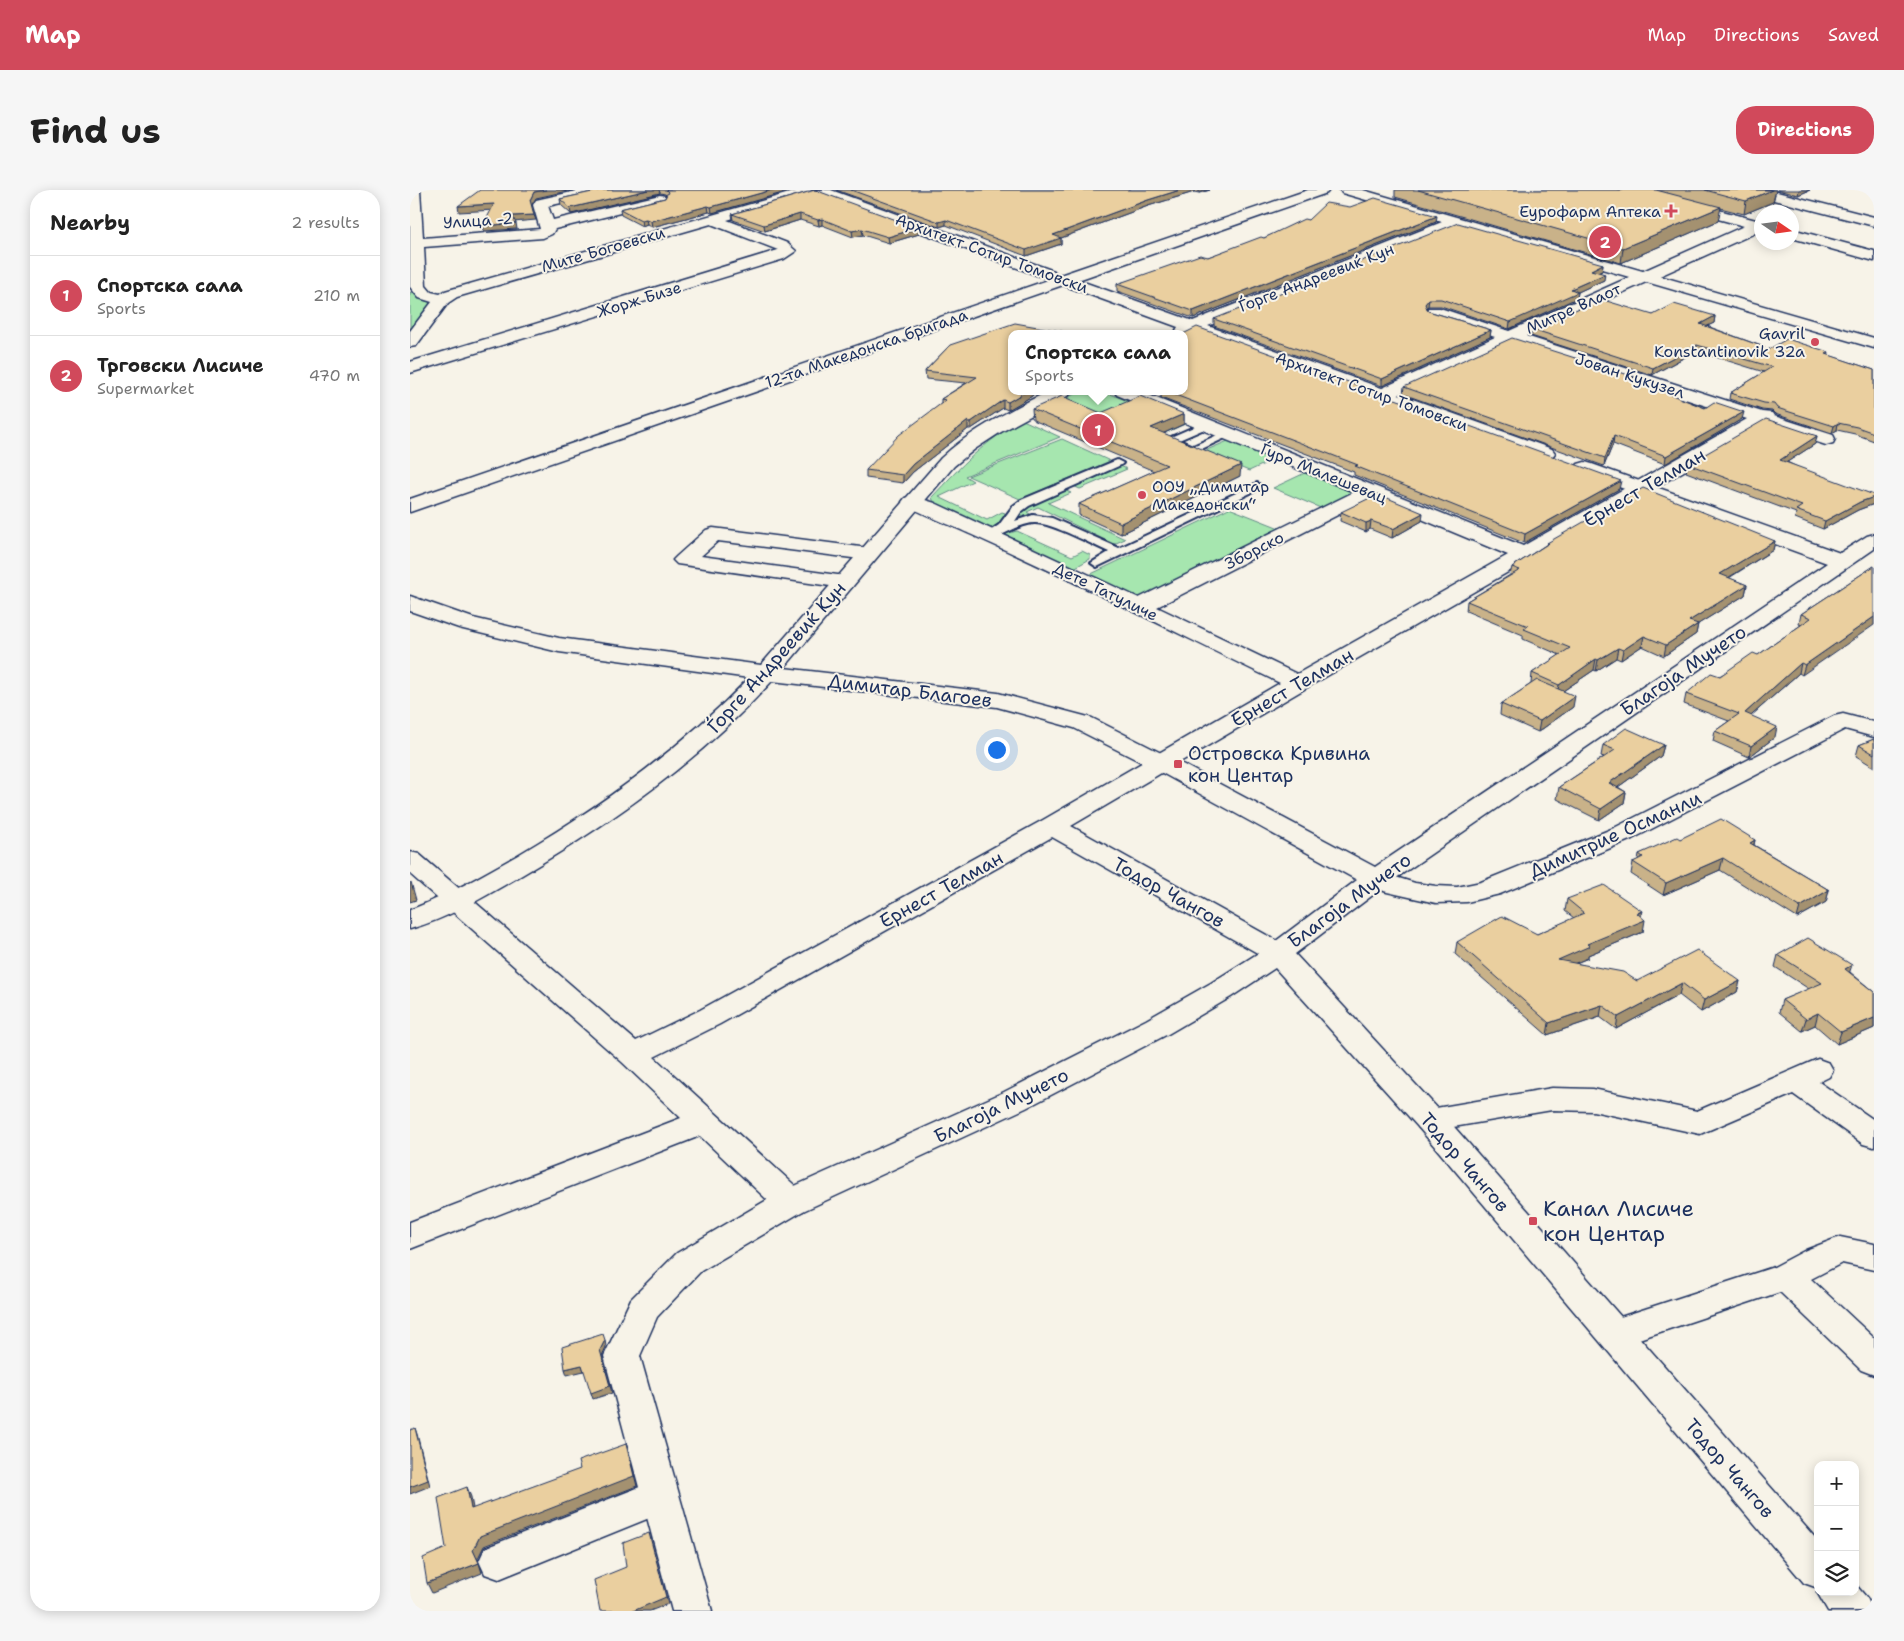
<!DOCTYPE html>
<meta charset="utf-8">
<style>
:root{--surface:#fff;--page:#f6f6f6;--text:#222;--muted:#767676;--line:#e0e0e0;--accent:#d1495b}
body{margin:0;font-family:"Shantell Sans",sans-serif;background:var(--page);color:var(--text)}
.controls{position:absolute;right:15px;bottom:15px;display:grid;overflow:hidden;border-radius:10px;box-shadow:0 2px 12px #0003}
.controls button{width:45px;height:45px;display:grid;place-items:center;padding:0;border:0;border-bottom:1px solid var(--line);background:var(--surface);color:var(--text);font:25px sans-serif}
.compass{position:absolute;left:1344px;top:15px;width:45px;height:45px;border-radius:50%;background:var(--surface);box-shadow:0 2px 12px #0003;rotate:103deg}
.you{position:absolute;left:586px;top:559px;width:18px;height:18px;margin:-12px;border:4px solid #fff;border-radius:50%;background:#1a73e8;box-shadow:0 0 0 8px #1a73e833}
.badge{display:grid;place-items:center;width:32px;height:32px;border-radius:50%;background:var(--accent);color:#fff;font-size:16px;font-weight:700}
.pin{position:absolute;translate:-50% -50%;border:2px solid #fff;box-shadow:0 1px 5px #0006}
.popup{position:absolute;left:598px;top:140px;width:180px;height:65px;box-sizing:border-box;display:grid;place-content:center;border-radius:10px;background:var(--surface);filter:drop-shadow(0 1px 4px #0005);font-size:16px;white-space:nowrap;color:var(--muted)}
.popup b{font-size:19px;color:var(--text)}
.popup::after{content:'';position:absolute;left:50%;top:100%;margin-left:-10px;border:10px solid transparent;border-top-color:var(--surface)}
.list{margin:0;padding:0;list-style:none}
h2{display:flex;justify-content:space-between;align-items:center;height:65px;margin:0;padding:0 20px;font-size:21px}
h2 small{font-size:16px;font-weight:400;color:var(--muted)}
.list li{display:grid;grid-template-columns:32px 1fr auto;gap:15px;align-items:center;box-sizing:border-box;height:80px;padding:0 20px;border-top:1px solid var(--line)}
.list b{display:block;font-size:19px;white-space:nowrap}
.list p{margin:0;font-size:16px;white-space:nowrap;color:var(--muted)}
.list em{font-size:16px;font-style:normal;color:var(--muted)}
.icon{flex:none;width:28px;height:28px;fill:none;stroke:currentColor;stroke-width:2;stroke-linecap:round;stroke-linejoin:round}
.map{position:relative;flex:none;width:1464px;height:1421px;overflow:hidden;border-radius:20px}
header{display:flex;align-items:center;gap:30px;box-sizing:border-box;height:70px;padding:0 25px;background:var(--accent);color:#fff}
header strong{font-size:24px}
nav{display:flex;gap:28px;margin-inline-start:auto;font-size:18px}
.intro{display:flex;align-items:center;justify-content:space-between;box-sizing:border-box;height:120px;padding:0 30px}
h1{margin:0;font-size:35px}
.button{padding:12px 22px;border-radius:20px;background:var(--accent);color:#fff;font-size:18px;font-weight:700}
main{display:flex;gap:30px;padding:0 30px}
aside{flex:1;background:var(--surface);border-radius:20px;box-shadow:0 2px 12px #0003}
.map>svg:first-child{display:block}
.green{fill:#a6e6af;stroke:#608a86}
.lines{fill:none;stroke-linecap:round;stroke-linejoin:round}
.lane-casing{stroke:#1b2f5e;stroke-width:4}
.street-casing{stroke:#1b2f5e;stroke-width:3}
.secondary-casing{stroke:#1b2f5e;stroke-width:3}
.lane{fill:#f7f3e8;fill-rule:evenodd}
.street{fill:#f7f3e8;fill-rule:evenodd}
.secondary{fill:#f7f3e8;fill-rule:evenodd}
.wall{fill:#c9b289;stroke:#1b2f5e}
.shaded-wall{fill:#a4916f;stroke:#1b2f5e}
.building{fill:#eacf9f;stroke:#1b2f5e}
.poi-dot{fill:#d1495b;stroke:#f7f3e8;stroke-width:2}
.labels{text-anchor:middle;stroke-width:4;stroke-linejoin:round;paint-order:stroke}
.far-poi-label{font-size:16px;fill:#1b2f5e;stroke:#f7f3e8;text-anchor:end}
.far-street-label{font-size:16px;fill:#1b2f5e;stroke:#f7f3e8}
.street-label{font-size:19px;fill:#1b2f5e;stroke:#f7f3e8}
.poi-label{font-size:19px;fill:#1b2f5e;stroke:#f7f3e8;text-anchor:start}
.near-poi-label{font-size:22px;fill:#1b2f5e;stroke:#f7f3e8;text-anchor:start}
</style>
<header>
<strong>Map</strong>
<nav><a>Map</a><a>Directions</a><a>Saved</a></nav>
</header>
<div class="intro"><h1>Find us</h1><a class="button">Directions</a></div>
<main>
<aside>
<h2>Nearby<small>2 results</small></h2>
<ul class="list">
<li><span class="badge">1</span><div><b>Спортска сала</b><p>Sports</p></div><em>210 m</em></li>
<li><span class="badge">2</span><div><b>Трговски Лисиче</b><p>Supermarket</p></div><em>470 m</em></li>
</ul>
</aside>
<div class="map">
<svg width="1464" height="1421" viewBox="0 0 1464 1421">
<rect width="100%" height="100%" fill="#f7f3e8"/>
<filter id="ink" filterUnits="userSpaceOnUse"><feTurbulence type="fractalNoise" baseFrequency=".02" numOctaves="2"/><feDisplacementMap in="SourceGraphic" scale="10" xChannelSelector="R" yChannelSelector="G"/><feConvolveMatrix kernelMatrix="1 2 1 2 8 2 1 2 1" color-interpolation-filters="sRGB"/></filter>
<g filter="url(#ink)">
<path class="green" d="M0,102L23,113L0,143Z
M671,201H693L775,234L746,247L644,214Z
M613,230L650,247L555,286L563,291L529,307L577,330L592,322L595,323L592,330L582,341L524,313L522,307C551,276 574,251 613,230Z
M652,249L700,271L610,309L558,286Z
M818,251L865,269L839,281L792,262Z
M708,275L717,279L670,299L661,295Z
M897,282L935,296L942,301L938,307L913,319L863,298Z
M654,300L661,303L638,313L715,349L704,354H687L695,350L628,317L617,322L620,324L605,332C612,313 636,308 654,300Z
M819,318L872,339L736,408H728L677,386Z
M607,341L662,366L672,361L680,365V369L662,379L591,345Z"/>
<g class="lines">
<defs>
<path id="lane" d="M795,232L799,233L801,235L799,237L769,250L783,256L814,242H822L824,244L783,263L754,250Z
M707,270L713,273L711,275L619,316L611,322L605,331L623,325L642,328L709,358L843,295L847,293L853,297L687,377L681,373L699,362C683,355 640,332 624,333C608,334 595,345 580,349L574,345L589,335L603,316L611,310Z"/>
<path id="street" d="M0,0H10L13,48L130,39L123,15L126,10L171,0H197L195,3L138,16L143,30L250,5L255,6L257,9L255,12L145,39L142,44L133,48L14,57L16,96L21,102L30,104L35,101L390,0H421L644,81L646,84L644,87H632L406,4L317,30L377,53L386,61L374,69L0,183V172L368,60L301,34L47,107L38,113L6,156L0,157V141L22,112L9,108L0,97Z
M1209,0H1233L1346,30L1352,29V40L1116,146L1352,222L1362,223L1364,226L1423,245L1425,249L1423,253L1416,255L1354,235L896,498L661,636L878,757L882,763L878,769L868,772L858,769L642,647L310,834L244,867L393,1003L398,1012L393,1021L381,1024L369,1021L290,946L0,1059V1032L271,928L212,872L0,684V662L9,664L226,851L290,820L633,630L870,493C767,443 665,391 560,344C550,339 495,317 492,312L495,308L502,306L525,313L729,408L944,302L707,205L704,201H729L1113,356L1337,229L1101,153L980,208L974,209L968,208L965,204L968,200L1085,147L1018,126L1016,122L1018,118H1030L1099,141L1334,36L1211,3ZM961,308L1098,365L887,484L747,417Z
M1335,0H1359L1464,27V36L1337,3Z
M1382,39L1464,61V71L1382,48Z
M303,338L458,358L465,360L469,364L465,368L458,370L308,351L291,366L442,387L445,392L442,397L434,398L267,374L263,370L267,366L296,340Z
M1433,524L1464,532V547L1435,539L1222,649L1090,704L1057,712L1026,713L977,702L956,695L952,689L956,683L966,681L1005,693L1026,696L1047,697L1071,692L1204,638L1424,526Z
M1408,869L1419,873L1423,880L1419,887L1409,892L1464,930V957L1453,954L1383,904L1290,944L1183,921L1142,920L1020,941L1009,938L1004,930L1009,922L1020,919L1142,898L1183,899L1287,921Z
M1430,1047L1464,1054V1080L1432,1073L1401,1089L1464,1148V1185L1451,1180L1370,1102L1205,1157L1192,1153L1187,1143L1192,1133L1364,1077L1396,1060Z
M250,1289L264,1294L269,1306L264,1318L89,1389L75,1384L69,1371L75,1358Z"/>
<path id="secondary" d="M898,0H919L917,3L668,90L783,131L1032,32L932,3L930,0H953L1464,148V158L1047,37L798,136L1142,259L1145,263L1142,267L1135,269L1128,267L783,142L774,145L768,144L766,140L768,137L653,95L0,322V309L641,89L642,85L653,84Z
M639,201H662L659,205L591,242L565,259L544,276L374,478L588,503L682,528L761,568L965,677L1417,373L1168,282L1165,278L1168,274L1175,272L1182,274L1430,363L1457,346L1464,344V359L976,695L885,764L1031,922L1408,1351V1398L1394,1393L1009,938L865,778L821,807L758,844L616,918L393,1021L291,1081L247,1127L230,1166L302,1421H262L194,1166L221,1109L267,1063L369,1003L594,902L736,830L801,793L858,757L947,690L743,578L664,538L587,517L362,491C290,570 204,631 112,685C77,705 40,728 0,739V720C38,705 73,685 108,665C193,615 271,558 339,488L149,462L49,438L0,421V406L63,428L149,448L351,475L531,268C562,239 601,220 639,201Z
M1445,1394L1457,1408L1463,1421H1418L1407,1402L1408,1400V1402H1445Z"/>
</defs>
<use href="#lane" class="lane-casing"/>
<use href="#street" class="street-casing"/>
<use href="#secondary" class="secondary-casing"/>
<use href="#lane" class="lane"/>
<use href="#street" class="street"/>
<use href="#secondary" class="secondary"/>
</g>
<path class="wall" d="M191,0H383L302,23L299,22L242,37L237,34L232,36L211,25L210,19L255,8L256,5L255,4L250,3L161,24L151,15L150,9Z
M405,0L509,44L479,53L453,45L443,47L412,35L409,36L390,30L355,41L323,30L322,24Z
M426,0H800L789,3L784,2L738,16L651,48V54L616,66L536,35L529,37Z
M985,0H1366L1363,12L1334,24L1310,18L1308,31L1211,73L985,7Z
M1367,0H1400L1388,5Z
M898,30L1026,32L783,128L707,101V94L798,67L854,48Z
M1193,74L1192,81L1190,82L1194,90L1168,102L1167,108L1099,139L1031,116H1018L1017,118L1018,121L1081,140L1080,147L972,196L804,136V129Z
M1243,125L1305,126L1304,133L1297,136L1354,157L1353,163L1419,162L1418,165L1464,180V251L1445,244L1427,240L1422,243L1365,224L1362,221L1352,220L1319,209L1320,203L1354,182L1286,161L1242,185L1121,146L1122,139Z
M540,155L602,201H626L622,206L598,220L593,218L561,239H558L503,282L493,293L456,288V280L531,214V209L556,193L516,189L515,181Z
M1225,187L1224,190L1295,218L1332,229L1255,274L1203,254L1194,276L993,204L994,197Z
M741,201H774L1209,299L1114,353L944,285V282L751,208V205Z
M622,219L691,223L774,224V234L754,243L830,286L711,344L669,325V314L744,281L623,230Z
M1407,246L1405,254L1377,272L1464,314L1448,320L1413,339L1385,328L1386,323L1276,282L1278,274Z
M931,322L1012,331L982,348L960,339L956,342L930,331Z
M1365,351L1363,360L1319,388L1337,395L1335,405L1288,434L1286,444L1254,466L1232,456L1211,470L1206,468L1186,481L1184,480L1153,501L1163,517L1128,542L1090,525L1091,514L1121,494L1122,483L1150,465L1113,449V445L1056,421L1057,411L1100,385L1102,377L1137,354V353Z
M1464,376L1392,485L1389,483L1341,526L1365,547L1339,567L1303,551L1305,541L1319,531L1274,514L1276,504L1348,465L1391,435L1389,434L1391,424Z
M1464,549V577L1446,566L1449,555Z
M1193,555H1254L1251,566L1208,597L1216,602L1214,613L1189,630L1147,609L1149,597L1194,567L1191,566Z
M1270,649L1345,650L1344,655L1419,700L1416,712L1387,728L1310,680L1253,705L1221,684L1223,672L1228,670L1229,664Z
M1157,709L1231,726L1233,742L1178,765V768L1166,773L1227,791H1330L1327,802L1291,822L1269,805L1206,839L1190,827L1137,845L1045,764L1047,752L1127,744L1164,728L1155,721Z
M1368,765L1440,782L1464,802V838L1427,854L1405,835L1392,841L1369,822L1372,810L1399,799L1365,777Z"/>
<path class="shaded-wall" d="M136,0H162L126,8L121,16L120,10L124,2Z
M238,0H249L250,3L161,24L160,18Z
M362,0H383L302,23L301,17Z
M770,0H784V2L738,16L651,48V54L616,66V60L643,45L738,10Z
M789,0H800L789,3Z
M1362,0H1366L1363,12L1334,24L1336,11Z
M1389,0H1400L1388,5Z
M84,14L85,20L49,22L48,16Z
M298,16L299,22L242,37L241,31Z
M1311,17L1308,31L1211,73L1213,58Z
M390,24V30L355,41L354,35Z
M124,25L126,30L103,32L102,26Z
M1027,26L1026,32L783,128V121Z
M236,29L237,34L232,36L231,30Z
M412,29V35L409,36L408,30Z
M536,30V35L529,37V32Z
M106,33L107,39L74,41L73,36Z
M508,38L509,44L479,53L478,47Z
M452,39L453,45L443,47L442,41Z
M1193,74L1192,81L1180,86L1181,80Z
M1195,84L1194,90L1168,102L1167,108L1099,139L1100,132L1161,99Z
M1019,109L1018,116L1014,121L1015,114Z
M1305,126L1304,133L1289,140L1290,134Z
M1081,140L1080,147L972,196V189Z
M1287,155L1286,161L1242,185L1243,178Z
M617,201H626L622,206L598,220V212Z
M593,210V218L561,239V232Z
M1334,222L1332,229L1255,274L1256,266Z
M774,224V234L741,249V238Z
M558,231V239L503,282L493,293V285L503,274Z
M1428,233L1427,240L1422,243L1424,236Z
M1204,246L1203,254L1194,276L1195,268Z
M1407,246L1405,254L1368,278L1370,270Z
M831,275L830,286L711,344V333Z
M1211,291L1209,299L1114,353L1115,344Z
M1464,307V314L1448,320L1413,339L1415,331L1450,312Z
M1013,323L1012,331L982,348L983,339Z
M961,331L960,339L956,342V333Z
M1365,351L1363,360L1308,394L1310,384Z
M1337,395L1335,405L1277,441L1279,431Z
M1464,427V435L1392,485L1395,475Z
M1288,434L1286,444L1254,466L1256,455Z
M1234,446L1232,456L1211,470L1213,460Z
M1208,458L1206,468L1186,481L1188,470Z
M1186,469L1184,480L1147,505L1149,495Z
M1391,473L1389,483L1333,533L1335,523Z
M1165,506L1163,517L1128,542L1130,531Z
M1367,537L1365,547L1339,567L1341,556Z
M1254,555L1251,566L1197,605L1199,593Z
M1216,602L1214,613L1189,630L1191,619Z
M1345,650L1342,662L1340,653Z
M1313,668L1310,680L1253,705L1256,693Z
M1,692L6,710L0,712V693Z
M1419,700L1416,712L1387,728L1390,717Z
M1232,721L1229,732L1235,730L1233,742L1178,765V768L1146,781L1148,770L1177,754Z
M1442,775L1438,787L1435,779Z
M1330,791L1327,802L1291,822L1294,810Z
M1272,793L1269,805L1206,839L1208,827Z
M1192,815L1190,827L1137,845L1139,833Z
M1408,823L1405,835L1392,841L1396,829Z
M1464,828V838L1427,854L1431,842Z
M195,1150L196,1157L192,1166L202,1203L183,1209L181,1203L190,1160Z
M172,1175L174,1181L157,1185L155,1179Z
M5,1238L7,1244L20,1296L0,1304Z
M216,1254L227,1296L74,1356L67,1370L63,1360L70,1346Z
M57,1297L61,1307L65,1330L61,1319Z
M239,1343L258,1414L240,1421H223Z
M69,1373L72,1383L22,1403L17,1393Z"/>
<path class="building" d="M70,0H136L124,2L120,10L124,25L102,26L106,33L73,36L84,14L48,16Z
M191,0H238L160,18L150,9Z
M256,0H362L301,17L298,16L241,31L236,29L231,30L210,19L255,8L258,2Z
M405,0L508,38L478,47L452,39L442,41L412,29L408,30L390,24L354,35L322,24Z
M441,0H770L738,10L643,45L651,48L616,60L536,30L529,32Z
M1008,0H1246L1311,17L1213,58Z
M1295,0H1362L1336,11Z
M965,8L1027,26L783,121L707,94L790,65L798,67L851,47L854,48L894,29L898,30L916,13L940,17Z
M1048,33L1193,74L1181,80L1195,84L1161,99L1168,102L1100,132L1031,109H1019L1015,114L1018,121L1081,140L972,189L804,129Z
M1190,109L1243,125L1264,114L1305,126L1290,134L1354,157L1352,163L1377,149L1419,162L1416,164L1464,180V243L1447,237L1428,233L1424,236L1367,218L1364,214L1354,213L1320,203L1362,177L1287,155L1243,178L1122,139Z
M605,133L667,144H602V201H617L598,212L593,210L561,232L558,231L503,274L493,285L456,280L489,245L536,210L531,209L567,187L515,181L540,155Z
M787,137L1211,291L1115,344L945,276L948,275L755,201H774V144H773Z
M1102,148L1225,187L1221,189L1295,218L1304,212L1334,222L1256,266L1204,246L1195,268L994,197Z
M652,206L691,223L730,206L774,224L741,238L831,275L711,333L669,314L757,275L622,219Z
M1356,229L1407,246L1370,270L1464,305V307L1450,312L1415,331L1386,320L1392,316L1278,274Z
M1233,298L1365,351L1310,384L1337,395L1279,431L1288,434L1256,455L1234,446L1213,460L1208,458L1188,470L1186,469L1149,495L1122,483L1160,458L1114,439L1118,436L1057,411L1110,380L1102,377L1139,353H1137Z
M968,304L1013,323L983,339L961,331L956,333L931,322Z
M1464,376V427L1395,475L1391,473L1335,523L1367,537L1341,556L1305,541L1329,524L1276,504L1301,483L1310,486L1343,463L1348,465L1401,428L1391,424Z
M1127,490L1165,506L1130,531L1091,514Z
M1216,538L1254,555L1199,593L1216,602L1191,619L1149,597L1205,560L1193,555Z
M1464,549V564L1449,555Z
M1311,629L1345,650L1340,653L1419,700L1390,717L1313,668L1256,693L1223,672L1233,667L1229,664L1267,647L1270,649Z
M1194,695L1232,721L1227,723L1235,730L1177,754L1180,756L1148,770L1213,782L1227,791L1287,760L1330,791L1294,810L1272,793L1208,827L1192,815L1139,833L1047,752L1092,726L1127,744L1174,723L1157,709Z
M1398,748L1442,775L1435,779L1464,802V828L1431,842L1408,823L1396,829L1372,810L1412,793L1368,765Z
M193,1144L195,1150L190,1160L200,1196L181,1203L172,1175L155,1179L152,1157Z
M5,1238L18,1290L0,1297V1240Z
M216,1254L224,1286L70,1346L63,1360L69,1373L17,1393L13,1368L36,1358L28,1308L57,1297L61,1319L170,1279L168,1271Z
M239,1343L256,1407L223,1421H190L184,1390L216,1377L213,1353Z"/>
</g>
<g class="poi-dot">
<path d="M1258.5 13.5h5v5h5v5h-5v5h-5v-5h-5v-5h5z"/>
<circle cx="1405" cy="152" r="5"/>
<circle cx="732" cy="305" r="5"/>
<rect x="763" y="569" width="10" height="10" rx="2.5"/>
<rect x="1118" y="1026" width="10" height="10" rx="2.5"/>
</g>
<g class="labels">
<g class="far-poi-label">
<text x="1251" y="27">Еурофарм Аптека</text>
<text x="1395" y="149">Gavril<tspan x="1395" dy="18">Konstantinovik 32a</tspan></text>
<text x="742" y="302" text-anchor="start">ООУ „Димитар<tspan x="742" dy="18">Македонски“</tspan></text>
</g>
<g class="far-street-label">
<text transform="translate(68 30) rotate(-4)" y="6">Улица -2</text>
<text transform="translate(193 59) rotate(-16)" y="6">Мите Богоевски</text>
<text transform="translate(582 63) rotate(20)" y="6">Архитект Сотир Томовски</text>
<text transform="translate(906 87) rotate(-21)" y="6">Ѓорге Андреевиќ Кун</text>
<text transform="translate(229 109) rotate(-17)" y="6">Жорж Бизе</text>
<text transform="translate(1163 118) rotate(-24)" y="6">Митре Влаот</text>
<text transform="translate(456 158) rotate(-19)" y="6">12-та Македонска бригада</text>
<text transform="translate(1220 185) rotate(18)" y="6">Јован Кукузел</text>
<text transform="translate(962 201) rotate(20)" y="6">Архитект Сотир Томовски</text>
<text transform="translate(914 283) rotate(22)" y="6">Ѓуро Малешевац</text>
<text transform="translate(844 360) rotate(-27)" y="6">Зборско</text>
<text transform="translate(696 401) rotate(26)" y="6">Дете Татуличе</text>
</g>
<g class="street-label">
<text transform="translate(1234 297) rotate(-30)" y="7">Ернест Телман</text>
<text transform="translate(366 467) rotate(-48)" y="7">Ѓорге Андреевиќ Кун</text>
<text transform="translate(1273 480) rotate(-34)" y="7">Благоја Мучето</text>
<text transform="translate(882 497) rotate(-30)" y="7">Ернест Телман</text>
<text transform="translate(500 500) rotate(7)" y="7">Димитар Благоев</text>
<text transform="translate(1205 644) rotate(-24)" y="7">Димитрие Османли</text>
<text transform="translate(531 699) rotate(-29)" y="7">Ернест Телман</text>
<text transform="translate(759 702) rotate(29)" y="7">Тодор Чангов</text>
<text transform="translate(939 710) rotate(-36)" y="7">Благоја Мучето</text>
<text transform="translate(591 915) rotate(-26)" y="7">Благоја Мучето</text>
<text transform="translate(1055 972) rotate(49)" y="7">Тодор Чангов</text>
<text transform="translate(1320 1278) rotate(49)" y="7">Тодор Чангов</text>
</g>
<g class="poi-label">
<text x="778" y="570">Островска Кривина<tspan x="778" dy="22">кон Центар</tspan></text>
</g>
<g class="near-poi-label">
<text x="1133" y="1026">Канал Лисиче<tspan x="1133" dy="25">кон Центар</tspan></text>
</g>
</g>
</svg>
<div class="controls">
<button>+</button>
<button>−</button>
<button><svg class="icon" aria-label="layers" viewBox="0 0 24 24"><path d="M12 4l9 5-9 5-9-5zM3 14l9 5 9-5"/></svg></button>
</div>
<svg class="compass" viewBox="-18 -18 36 36"><path d="M0-13l5 13h-10z" fill="#e53935"/><path d="M0 13l5-13h-10z" fill="#767676"/></svg>
<div class="you"></div>
<div class="pin badge" style="left:688px;top:240px">1</div>
<div class="popup"><b>Спортска сала</b>Sports</div>
<div class="pin badge" style="left:1195px;top:52px">2</div>
</div>
</main>
